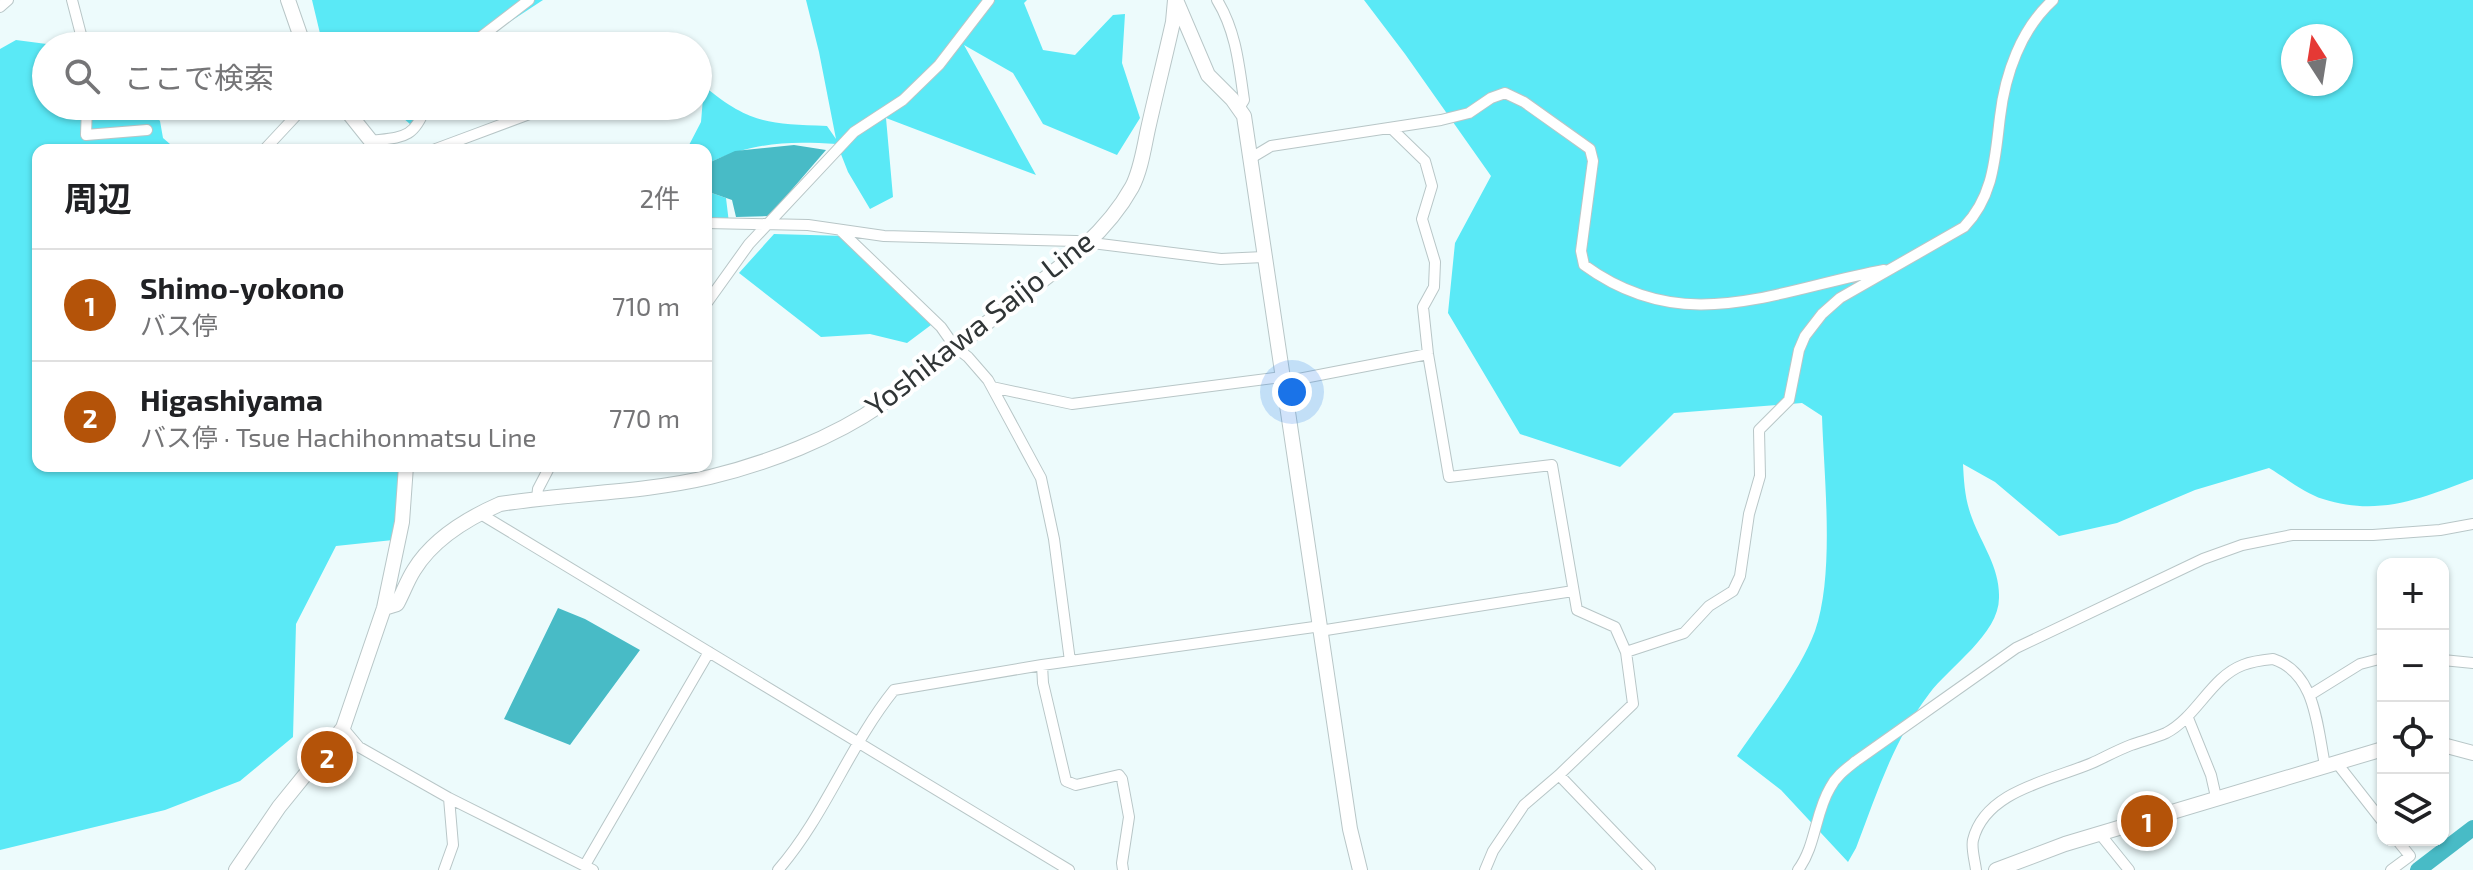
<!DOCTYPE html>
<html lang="ja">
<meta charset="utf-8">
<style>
:root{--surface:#fff;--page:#f2f2f2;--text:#202124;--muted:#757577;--line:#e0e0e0;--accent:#b45309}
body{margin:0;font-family:"Exo 2","Noto Sans JP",sans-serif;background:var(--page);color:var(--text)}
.controls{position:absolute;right:24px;bottom:24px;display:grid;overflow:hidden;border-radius:16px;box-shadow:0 2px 6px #0004}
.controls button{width:72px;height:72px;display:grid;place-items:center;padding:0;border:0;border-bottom:2px solid var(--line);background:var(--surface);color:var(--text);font:40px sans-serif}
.compass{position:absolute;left:2281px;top:24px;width:72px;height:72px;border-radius:50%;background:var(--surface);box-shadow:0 2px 6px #0004;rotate:348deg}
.you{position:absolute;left:1292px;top:392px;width:28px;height:28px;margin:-20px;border:6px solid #fff;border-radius:50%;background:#1a73e8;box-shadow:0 0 0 12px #1a73e833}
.badge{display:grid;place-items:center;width:52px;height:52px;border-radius:50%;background:var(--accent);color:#fff;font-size:26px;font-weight:700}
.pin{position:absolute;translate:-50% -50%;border:4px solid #fff;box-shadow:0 2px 8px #0006}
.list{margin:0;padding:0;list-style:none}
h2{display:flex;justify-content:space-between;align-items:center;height:104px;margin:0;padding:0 32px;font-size:34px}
h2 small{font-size:26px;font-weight:400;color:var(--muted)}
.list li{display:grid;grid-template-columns:52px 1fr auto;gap:24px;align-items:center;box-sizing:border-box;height:112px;padding:0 32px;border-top:2px solid var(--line)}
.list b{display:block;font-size:30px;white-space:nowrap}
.list p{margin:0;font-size:26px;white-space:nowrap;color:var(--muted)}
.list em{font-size:26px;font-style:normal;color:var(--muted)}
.icon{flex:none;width:44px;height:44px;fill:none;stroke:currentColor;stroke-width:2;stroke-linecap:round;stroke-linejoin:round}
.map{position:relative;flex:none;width:2473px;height:870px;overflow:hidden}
.search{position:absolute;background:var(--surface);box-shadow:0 2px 6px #0004;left:32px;top:32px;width:680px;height:88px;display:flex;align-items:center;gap:20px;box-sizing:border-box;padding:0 28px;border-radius:44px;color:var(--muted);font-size:30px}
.panel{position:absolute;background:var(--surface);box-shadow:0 2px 6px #0004;left:32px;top:144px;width:680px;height:328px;border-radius:16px}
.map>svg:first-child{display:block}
.green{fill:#5ae9f6;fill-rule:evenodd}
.water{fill:#48bbc6}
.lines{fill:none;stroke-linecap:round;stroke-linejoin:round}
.river{stroke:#48bbc6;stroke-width:16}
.street-casing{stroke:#b8c6c7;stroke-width:12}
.secondary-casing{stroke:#b8c6c7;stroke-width:16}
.street{stroke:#fff;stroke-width:10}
.secondary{stroke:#fff;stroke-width:14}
.labels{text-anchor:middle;stroke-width:8;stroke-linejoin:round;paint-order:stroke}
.street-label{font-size:30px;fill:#303536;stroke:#fff}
</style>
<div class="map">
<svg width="2473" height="870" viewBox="0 0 2473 870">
<rect width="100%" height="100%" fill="#edfbfc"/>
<path class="green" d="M312,0H543L473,46H323Z
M806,0H1027L1024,3L1043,50L1075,55L1113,15L1125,14L1122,63L1140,118L1117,155L1043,124L1013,73L964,45L1036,175L886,118L893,197L870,209L848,172L837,144C786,141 754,142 706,164V150H677L688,147L701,122L704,86C750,124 769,124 827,126L836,139L819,52Z
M1364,0H2473V479C2422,498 2379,517 2323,499C2304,493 2286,478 2269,468L2195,490L2117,523L2059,536L1995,482L1963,464C1964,483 1965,500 1972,518C1982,545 2000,568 1999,598C1999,634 1949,667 1929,694C1893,741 1877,793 1856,848L1848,862L1781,790L1737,756C1762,719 1800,672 1815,631C1835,574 1824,478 1822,416L1802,403L1674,413L1620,467L1520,434L1448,313L1455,243L1491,176L1405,54ZM2293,36H2341V84H2293Z
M16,40L62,46H46V106H147L160,121L163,138L177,150H38V466H401L393,540L336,546L296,624L293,737L240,781L165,810L0,850V49Z
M389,106H425L410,124Z
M706,191L726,198L729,223L706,219Z
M774,234L846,236L931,325L907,343L870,334L821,337L739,273Z"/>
<path class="water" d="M794,145L826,150L769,216L736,217L732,200L706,191V164L735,151Z
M558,608L585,619L640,650L570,745L504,719Z"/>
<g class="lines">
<path class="river" d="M2418,870L2473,828"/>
<defs>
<path id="street" d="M72,0L84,46
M1217,0C1236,31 1239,65 1244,100L1239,108
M0,7L8,0
M469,46L529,0
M87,106L86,135L147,130
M1391,128L1425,161L1432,186L1422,219L1435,262L1434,287L1423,307L1428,354L1449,477L1552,465L1577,610L1615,627L1626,652L1633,704L1559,775L1524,805L1493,851L1485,870
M371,141C403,137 414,139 426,106
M264,150L305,106
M433,150L551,106
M1251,158L1271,146L1441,120L1469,113L1491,98L1505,93L1524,102L1590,149L1593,161L1581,251L1584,265C1685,339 1775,290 1884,270
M706,223L808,225L884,236L1076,241L1221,259L1264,257
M840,230L941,327L955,347L968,357L988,380L1041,478L1054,539L1070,661
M706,304L749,244L854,132L903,100L939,65L989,0
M1283,382L1428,354
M992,387L1072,404L1282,377
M537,498L538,489L550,466
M479,513L1069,870
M1626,652L1684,633L1709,606L1733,591L1740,576L1749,514L1760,476L1759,430L1789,400L1799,350L1805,336L1822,314L1840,298L1964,227C1994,196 1995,157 2000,117C2005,74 2021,29 2053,0
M2443,660L2473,663
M1042,665L1043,683L1066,781L1076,785L1119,775L1122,779L1129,817L1122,863L1123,870
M2310,695L2360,664L2383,658
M2188,718L2211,775L2216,797
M343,728L359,747L449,798L593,870
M2336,762L2383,822
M1559,775L1650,870
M2100,834L2129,870
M585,865L709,652
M444,870L453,845L449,798
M778,870C825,816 849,746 894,690L1042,665L1314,627L1326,630L1573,591
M1798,870C1816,846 1815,813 1830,788C1836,776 1846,769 1856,761L2016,648L2203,559L2242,545L2292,535H2373L2440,530L2473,524
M1976,870C1975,861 1971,848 1973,840C1985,790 2053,780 2092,763C2105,757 2118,750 2131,745C2142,741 2155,738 2166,733C2197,717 2211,677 2243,665C2253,661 2263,660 2273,659C2316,673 2317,727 2325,765
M2391,870L2410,856L2397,840"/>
<path id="secondary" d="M288,0L304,46
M1176,0L1208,75L1232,99L1244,116L1350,829L1360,870
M343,106L371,141L375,150
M384,608L397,604C403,593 407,581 414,570C433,539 468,518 500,504C569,493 642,493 710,477C768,463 833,438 882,404C924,376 962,342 1002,311C1050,274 1102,241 1132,187C1141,170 1144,147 1148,129C1156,93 1165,58 1173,22L1175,0
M2443,745L2473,753
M236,870L279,807L343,728L384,608L402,522L406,466
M1996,870L2065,844L2383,749"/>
</defs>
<use href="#street" class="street-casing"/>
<use href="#secondary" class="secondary-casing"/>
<use href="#street" class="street"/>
<use href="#secondary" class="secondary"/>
</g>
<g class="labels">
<g class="street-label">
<text transform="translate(980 324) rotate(-38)" y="10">Yoshikawa Saijo Line</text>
</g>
</g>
</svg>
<div class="controls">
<button>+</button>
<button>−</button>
<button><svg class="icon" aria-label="locate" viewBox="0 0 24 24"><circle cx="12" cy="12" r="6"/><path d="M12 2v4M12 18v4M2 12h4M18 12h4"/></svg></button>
<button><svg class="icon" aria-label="layers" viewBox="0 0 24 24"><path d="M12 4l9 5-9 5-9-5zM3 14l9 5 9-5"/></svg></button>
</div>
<svg class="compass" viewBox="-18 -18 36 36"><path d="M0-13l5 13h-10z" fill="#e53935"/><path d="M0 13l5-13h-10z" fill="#757577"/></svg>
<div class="you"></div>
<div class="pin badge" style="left:2147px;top:821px">1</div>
<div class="pin badge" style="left:327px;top:757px">2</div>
<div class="search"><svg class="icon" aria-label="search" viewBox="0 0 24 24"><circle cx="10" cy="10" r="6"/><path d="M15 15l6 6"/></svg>ここで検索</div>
<section class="panel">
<h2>周辺<small>2件</small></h2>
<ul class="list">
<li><span class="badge">1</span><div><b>Shimo-yokono</b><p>バス停</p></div><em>710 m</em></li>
<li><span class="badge">2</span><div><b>Higashiyama</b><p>バス停 · Tsue Hachihonmatsu Line</p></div><em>770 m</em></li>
</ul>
</section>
</div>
